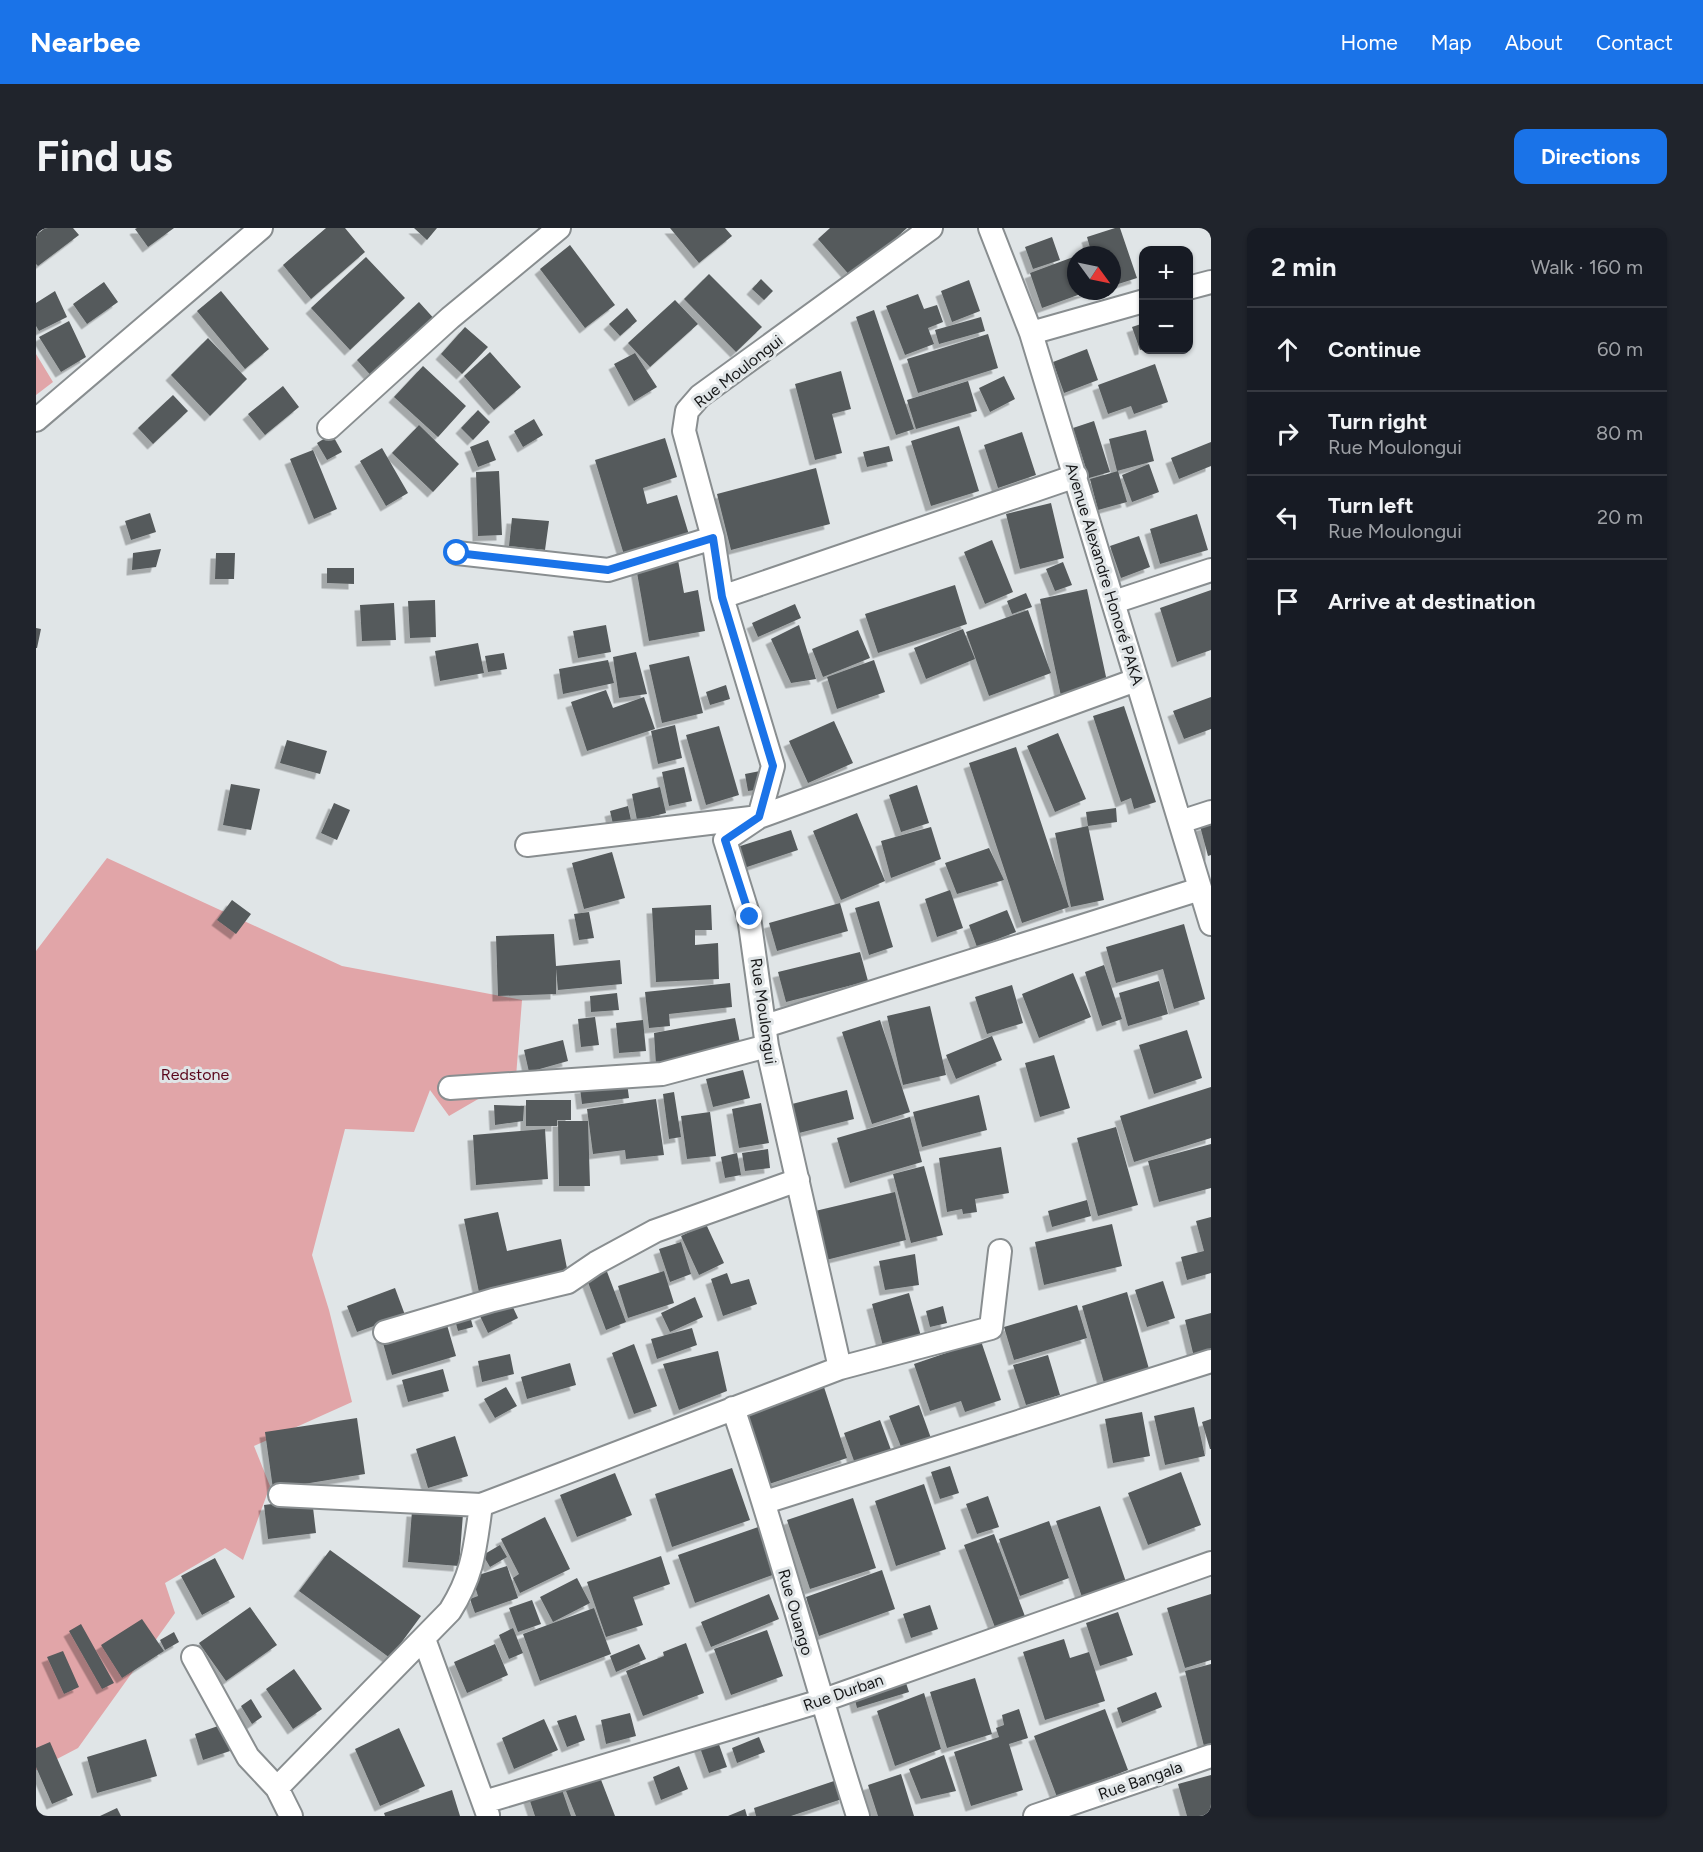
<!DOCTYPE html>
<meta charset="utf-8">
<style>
:root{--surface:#171b24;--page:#20242c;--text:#f1f3f6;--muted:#9ea1a6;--line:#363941;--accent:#1a73e8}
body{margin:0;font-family:Figtree,sans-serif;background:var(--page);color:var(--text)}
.controls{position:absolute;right:18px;top:18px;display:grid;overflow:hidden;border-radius:12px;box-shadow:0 2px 4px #0004}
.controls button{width:54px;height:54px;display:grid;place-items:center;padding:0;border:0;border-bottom:2px solid var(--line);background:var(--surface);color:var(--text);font:30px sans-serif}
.compass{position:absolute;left:1031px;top:18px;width:54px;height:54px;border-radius:50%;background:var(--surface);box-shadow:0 2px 4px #0004;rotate:123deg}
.stop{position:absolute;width:18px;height:18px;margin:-14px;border:4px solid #1a73e8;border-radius:50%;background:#fff}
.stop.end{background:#1a73e8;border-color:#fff;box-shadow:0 2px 6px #0008}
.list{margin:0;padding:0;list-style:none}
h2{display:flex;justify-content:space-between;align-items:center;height:78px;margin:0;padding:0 24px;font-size:26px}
h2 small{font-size:20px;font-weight:400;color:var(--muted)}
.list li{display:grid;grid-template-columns:39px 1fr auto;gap:18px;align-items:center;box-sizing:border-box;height:84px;padding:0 24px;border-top:2px solid var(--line)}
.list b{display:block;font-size:22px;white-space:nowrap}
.list p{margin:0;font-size:20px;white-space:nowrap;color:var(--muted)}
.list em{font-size:20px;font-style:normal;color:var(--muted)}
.icon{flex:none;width:33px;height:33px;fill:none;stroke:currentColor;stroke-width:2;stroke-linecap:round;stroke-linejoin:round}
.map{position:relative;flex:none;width:1175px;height:1588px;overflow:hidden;border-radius:12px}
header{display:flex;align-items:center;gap:36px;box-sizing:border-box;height:84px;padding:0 30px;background:var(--accent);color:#fff}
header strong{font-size:28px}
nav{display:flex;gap:33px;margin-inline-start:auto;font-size:21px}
.intro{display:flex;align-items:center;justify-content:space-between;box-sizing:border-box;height:144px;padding:0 36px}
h1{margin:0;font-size:42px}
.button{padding:15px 27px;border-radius:12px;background:var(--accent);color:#fff;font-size:21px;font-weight:700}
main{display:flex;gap:36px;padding:0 36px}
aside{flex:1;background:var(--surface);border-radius:12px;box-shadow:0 2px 4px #0004}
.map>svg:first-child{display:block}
.green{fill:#e1a5a8}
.building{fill:#555a5b;filter:url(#shadow)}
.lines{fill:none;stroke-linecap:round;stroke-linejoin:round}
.minor-casing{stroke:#898e90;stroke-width:26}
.minor{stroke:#fff;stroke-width:22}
.route{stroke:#1a73e8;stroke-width:8}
.labels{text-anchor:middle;stroke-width:6;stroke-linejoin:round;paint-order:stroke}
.street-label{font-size:16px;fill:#161718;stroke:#e0e5e7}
.park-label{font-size:16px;fill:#59051a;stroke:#e0e5e7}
</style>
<header>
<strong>Nearbee</strong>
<nav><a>Home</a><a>Map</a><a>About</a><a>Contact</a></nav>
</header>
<div class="intro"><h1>Find us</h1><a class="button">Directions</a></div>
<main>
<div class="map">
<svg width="1175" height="1588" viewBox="0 0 1175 1588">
<defs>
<filter id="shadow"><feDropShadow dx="-5.5" dy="5.5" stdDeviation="0" flood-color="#0004"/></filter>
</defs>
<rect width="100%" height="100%" fill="#e0e5e7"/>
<path class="green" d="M0,126L17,154L0,167Z
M71,630L306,738L486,772L480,849L413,888L394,862L378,904L309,901L276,1027L293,1082L316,1174L218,1218L234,1258L207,1332L189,1320L129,1355L139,1385L42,1520L0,1542V723Z"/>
<path class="building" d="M9,0H37L43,7L2,38L0,36V7Z
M101,0H138L112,19L99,1Z
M290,0H309L329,24L275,71L247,37Z
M378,0H401L391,12Z
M634,0H689L696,8L663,35Z
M794,0H871L816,50L782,11Z
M1079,0H1084L1101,50L1076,58V27H1056L1051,9Z
M1016,9L1024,32L997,41L989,19Z
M534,17L579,77L549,100L504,41Z
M1040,28V63H1053L1006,80L994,45Z
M330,29L369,70L314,122L275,80Z
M673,46L726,99L700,124L648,71Z
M725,51L737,63L728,72L716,61Z
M933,52L944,83L916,94L905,63Z
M68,54L82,74L51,96L37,76Z
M19,63L31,89L3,103L0,98V75Z
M185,63L233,121L209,141L161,83Z
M882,66L888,81L901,77L907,94L892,100L898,116L869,127L850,78Z
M639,72L662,96L614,139L592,115Z
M383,74L401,94L339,152L321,132Z
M591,80L601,93L584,108L573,96Z
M838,82L878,201L860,207L820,89Z
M945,89L949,103L903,116L899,102Z
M33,93L50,129L25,144L3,109Z
M1108,95V121L1104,122L1096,99Z
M429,99L452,119L426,146L405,126Z
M952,106L962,140L882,165L871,131Z
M172,110L211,151L174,188L135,147Z
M1051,121L1062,152L1028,165L1017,134Z
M454,124L485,159L458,182L428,148Z
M599,125L621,159L598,173L578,136Z
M1119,136L1132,174L1098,186L1095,178L1072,186L1062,157Z
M387,138L430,178L402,209L358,169Z
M805,143L815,181L796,186L806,225L779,232L759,156Z
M968,148L979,171L954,184L943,160Z
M932,153L941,183L880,201L871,172Z
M247,158L263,179L229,207L212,186Z
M137,167L152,183L117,216L102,200Z
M442,182L454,194L437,212L425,200Z
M498,191L507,207L487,219L478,203Z
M1058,193L1074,244L1053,250L1037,200Z
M383,197L423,236L397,264L356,225Z
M923,198L943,263L895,278L875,213Z
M1110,202L1118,233L1081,243L1073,211Z
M986,204L1000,247L962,260L948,217Z
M296,206L306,224L291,232L281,215Z
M629,210L641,249L607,260L611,276L641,267L654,310L589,330L559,232Z
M452,212L460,232L442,239L434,219Z
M1175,214V238L1143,251L1135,230Z
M853,218L857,233L831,239L827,224Z
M346,220L372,265L350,278L324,233Z
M277,222L301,281L278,291L254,231Z
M1113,236L1123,264L1096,274L1086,247Z
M780,240L794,296L695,322L681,266Z
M463,243L466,307L442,308L440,244Z
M1082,243L1091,274L1062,282L1054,251Z
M1015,275L1028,330L984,341L970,286Z
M114,285L120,304L95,312L89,293Z
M1161,286L1172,322L1124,336L1114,301Z
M476,290L513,293L509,322L473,318Z
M1103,308L1114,339L1085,350L1074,318Z
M956,312L977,364L949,376L928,324Z
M125,321L120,339L96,342L97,325Z
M180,325H199L198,351H179Z
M642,332L648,365L662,362L669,403L613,413L600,339Z
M1027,334L1036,357L1019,363L1010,341Z
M291,340H318V356L291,355Z
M919,357L931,396L842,425L829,386Z
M1051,361L1072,458L1025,468L1004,371Z
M1175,362V422L1141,434L1124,380Z
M990,365L996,379L976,386L971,373Z
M399,372L400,409L374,410L372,373Z
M358,375L360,412L326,413L324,377Z
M759,376L765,390L722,409L716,395Z
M992,382L1015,445L953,468L930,404Z
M570,397L575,424L542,430L537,403Z
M763,397L780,451L755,455L735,411Z
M0,400L5,401L1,420H0Z
M927,401L939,431L890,451L878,420Z
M822,402L834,430L787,449L776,421Z
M442,415L448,445L404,453L399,423Z
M600,424L611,466L583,470L577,429Z
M468,425L471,441L452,444L449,428Z
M653,428L667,485L626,495L613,437Z
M572,432L578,455L527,466L523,441Z
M838,432L849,464L801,481L791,449Z
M690,457L694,471L674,477L670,464Z
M570,462L577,480L608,469L619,501L551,523L535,474Z
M1175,469V501L1148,511L1137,483Z
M1088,478L1120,574L1098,581L1095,570L1085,574L1057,488Z
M798,493L817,535L772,555L753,513Z
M639,497L646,530L622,536L615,503Z
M683,498L703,567L670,577L650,507Z
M1022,505L1050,571L1019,584L991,518Z
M251,512L291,523L284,546L244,535Z
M980,519L1033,679L986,695L933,535Z
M648,539L656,573L633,578L626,544Z
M724,543L727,561L712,563L709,546Z
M195,556L224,561L215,602L187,597Z
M881,557L893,595L865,604L853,567Z
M624,559L630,585L601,592L596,566Z
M298,575L314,582L301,612L285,605Z
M592,578L595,592L577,596L574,583Z
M1080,580L1081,594L1052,598L1050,584Z
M821,585L849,653L805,672L777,603Z
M1175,595V627L1172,628L1164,598Z
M1052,598L1068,672L1035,679L1019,605Z
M895,599L905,631L855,650L845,613Z
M755,602L762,622L705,641L698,620Z
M953,620L968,652L921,666L909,635Z
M576,624L589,670L548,681L536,635Z
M914,662L927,700L901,709L889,671Z
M196,672L215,686L200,706L181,692Z
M843,673L857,719L833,727L819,680Z
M804,675L812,703L741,723L733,695Z
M675,677L676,702H659V717L682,715L683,751L620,754L616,680Z
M971,682L980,704L941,719L933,697Z
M553,684L558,710L543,712L538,686Z
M1148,696L1169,771L1138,781L1127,741L1080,755L1070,719Z
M518,706L520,738L584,732L586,756L522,762L520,741V766L462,768L460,708Z
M824,724L832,753L750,774L742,744Z
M1068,737L1086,791L1066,798L1049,744Z
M1037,745L1055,789L1003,810L986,766Z
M1123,753L1132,786L1092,798L1083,765Z
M694,755L696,779L633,786L634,798L613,800L609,764Z
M976,757L987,795L951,806L939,769Z
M581,765L583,782L555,784L554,768Z
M894,778L910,847L867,857L851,788Z
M559,789L563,817L545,819L542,791Z
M699,790L705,820L620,837L618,805Z
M607,792L610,823L583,825L580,795Z
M844,792L874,884L836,896L806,804Z
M1151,802L1166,850L1118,866L1103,817Z
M956,808L966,832L920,851L910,827Z
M527,812L532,833L493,844L488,822Z
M1018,827L1034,880L1004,889L989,835Z
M707,842L714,870L677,879L670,851Z
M591,855L593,870L546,876L544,860Z
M1175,859V910L1098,934L1084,888Z
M811,862L818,891L763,905L756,876Z
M638,864L645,909L633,911L627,866Z
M943,867L951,902L886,919L877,884Z
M620,871L628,927L590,931L589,922L557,926L551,881Z
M490,872H535V892H521V898H490Z
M725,875L733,915L703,920L696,881Z
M458,877L488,878L487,893L459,897Z
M674,884L680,928L651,931L645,888Z
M874,889L886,934L814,955L801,910Z
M522,893H552L554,958H523Z
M1080,899L1102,977L1062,988L1041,910Z
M509,901L512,951L440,957L437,907Z
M1175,916V960L1123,974L1112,933Z
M965,919L973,965L939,971L941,984L927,986L926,981L911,984L903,930Z
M732,921L734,940L709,943L706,925Z
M701,925L705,947L689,950L685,929Z
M888,938L907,1007L875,1015L857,946Z
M859,964L870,1012L786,1033L775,984Z
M1051,972L1055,988L1016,999L1012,983Z
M462,984L471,1023L525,1011L533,1050L444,1069L428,991Z
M1175,989V1045L1151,1052L1145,1029L1168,1023L1160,993Z
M670,996L688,1035L663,1047L645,1008Z
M1076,996L1086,1038L1008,1057L999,1014Z
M645,1014L655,1046L634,1054L623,1021Z
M879,1026L883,1057L849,1062L843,1033Z
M570,1041L590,1094L570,1102L550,1049Z
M628,1043L638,1075L592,1090L582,1058Z
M691,1045L695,1056L713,1051L721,1076L687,1088L675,1051Z
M1127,1053L1139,1090L1111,1099L1099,1062Z
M359,1060L369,1087L321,1104L311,1078Z
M1091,1064L1113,1141L1068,1155L1046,1078Z
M873,1065L886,1112L848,1122L836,1076Z
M659,1069L667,1089L634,1104L625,1085Z
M474,1073L482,1090L452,1105L444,1088Z
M1041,1077L1051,1110L978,1132L968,1099Z
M907,1078L911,1095L894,1099L890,1083Z
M1175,1085V1125L1158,1129L1149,1092Z
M434,1088L437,1099L422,1103L419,1092Z
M409,1090L420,1128L356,1147L345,1108Z
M656,1100L661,1117L621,1131L615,1111Z
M945,1113L965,1172L929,1184L925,1173L894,1183L878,1136Z
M598,1116L621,1178L598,1186L576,1125Z
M682,1123L691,1163L643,1182L627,1136Z
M474,1126L478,1146L446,1154L442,1133Z
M1012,1127L1024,1167L990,1177L977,1137Z
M534,1135L540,1157L491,1171L485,1149Z
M407,1141L413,1163L372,1174L366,1152Z
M470,1159L481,1178L459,1190L448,1171Z
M788,1159L811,1230L733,1256L710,1184Z
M883,1177L896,1213L867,1224L853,1188Z
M1158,1179L1169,1228L1129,1237L1118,1188Z
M1106,1184L1114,1228L1077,1235L1069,1191Z
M321,1190L329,1246L237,1261L229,1204Z
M1175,1191V1221H1174L1166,1194Z
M844,1192L858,1230L822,1244L808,1205Z
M419,1208L432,1248L392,1260L380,1221Z
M914,1238L923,1265L904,1271L895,1244Z
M696,1240L714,1292L636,1319L619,1266Z
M1145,1244L1165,1297L1112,1317L1092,1265Z
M579,1245L596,1287L541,1309L524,1267Z
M888,1256L910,1321L860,1338L839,1273Z
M952,1268L963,1299L941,1306L930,1276Z
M817,1270L840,1340L774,1361L751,1292Z
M276,1271L280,1305L232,1311L228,1277Z
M1064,1278L1090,1354L1046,1369L1020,1293Z
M376,1283L427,1286L423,1338L372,1334Z
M509,1289L534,1341L484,1365L477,1350L483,1346L465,1311Z
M1013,1293L1033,1350L984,1368L963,1311Z
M728,1297L745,1344L659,1375L642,1327Z
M958,1306L990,1391L960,1402L928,1317Z
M464,1317L471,1329L454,1339L447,1327Z
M294,1322L385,1388L354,1430L263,1363Z
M625,1328L634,1356L597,1369L607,1397L570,1409L551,1354Z
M179,1330L199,1369L166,1387L145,1348Z
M471,1338L482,1370L439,1385L434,1371L442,1368L436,1349Z
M846,1342L859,1381L783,1408L770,1369Z
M541,1350L554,1375L517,1394L504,1369Z
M733,1366L743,1391L675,1419L665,1394Z
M1175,1366V1432L1149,1440L1131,1380Z
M496,1372L505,1396L482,1404L473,1380Z
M894,1377L902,1401L875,1410L867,1386Z
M214,1379L241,1417L190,1453L163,1415Z
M558,1380L575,1426L504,1453L487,1406Z
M1082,1384L1097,1427L1064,1438L1050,1395Z
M106,1391L128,1423L86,1450L65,1417Z
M45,1396L78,1455L66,1461L33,1403Z
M477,1400L487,1425L473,1431L463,1407Z
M731,1402L747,1448L695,1467L678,1421Z
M138,1404L143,1414L129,1422L124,1412Z
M1028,1411L1034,1430L1053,1424L1069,1473L1009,1492L987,1424Z
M650,1415L668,1465L607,1488L590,1443L628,1428L627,1424Z
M459,1416L472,1447L431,1465L418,1434Z
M603,1416L610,1431L580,1444L574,1428Z
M27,1423L43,1459L28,1466L11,1429Z
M1175,1436V1529L1171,1530L1149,1443Z
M258,1441L286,1481L257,1501L230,1461Z
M939,1450L956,1506L911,1520L894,1464Z
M869,1452L873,1464L821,1480L818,1468Z
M1120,1464L1126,1479L1086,1495L1081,1480Z
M888,1465L905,1521L859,1538L841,1483Z
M215,1471L226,1489L216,1496L205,1478Z
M983,1481L992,1510L973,1516L987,1562L935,1578L918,1524L963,1509L960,1500L968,1497L966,1487Z
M1069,1481L1092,1542L1021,1569L998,1508Z
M594,1485L600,1508L570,1516L565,1492Z
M540,1487L549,1512L531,1519L521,1493Z
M508,1491L522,1522L478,1541L466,1510Z
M185,1497L194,1523L167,1532L159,1506Z
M363,1500L389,1558L344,1578L319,1521Z
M680,1508L691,1539L673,1545L662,1514Z
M723,1509L729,1524L701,1535L696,1520Z
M110,1511L121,1548L61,1565L51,1529Z
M14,1514L37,1567L16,1576L0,1539V1520Z
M908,1527L920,1563L885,1571L873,1541Z
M643,1538L652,1561L625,1572L617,1549Z
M562,1544L579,1588H540L528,1558Z
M865,1546L878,1588H842L832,1557Z
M1175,1547V1588H1151L1142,1556Z
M804,1551L809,1570L755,1588H720L718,1580Z
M524,1556L535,1588H499L492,1567Z
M416,1562L424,1588H349L348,1585Z
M81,1580L85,1588H64Z
M709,1581L711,1588H692Z"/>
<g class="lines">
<defs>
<path id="minor" d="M954,0L995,105L1175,696
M1152,60L1175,54
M995,105L1108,73
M0,192L225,0
M293,200L414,90L523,0
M421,325L572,342L677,310
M686,369L1040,248
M1078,374L1175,342
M1144,594L1175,584
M491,617L723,589L1100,452
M729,798L1164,661
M414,860L626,846L731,818
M349,1104L457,1072L532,1054L560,1035L619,1003L762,952
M804,1140L731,818L713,689L689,612L723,589L737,538L686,369L677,310L648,203L651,183L664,168L895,0
M697,1180C743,1315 778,1452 822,1588
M244,1267L445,1277L804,1140L955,1100L964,1023
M729,1274L1175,1133
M388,1411L452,1587
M157,1429L212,1529L241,1560L255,1588
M241,1560L414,1383C438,1345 439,1319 445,1277
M448,1574L785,1473L1175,1335
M999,1588L1175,1528"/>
</defs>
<use href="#minor" class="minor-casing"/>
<use href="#minor" class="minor"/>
</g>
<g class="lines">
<path class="route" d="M421,325L572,342L677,310L686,369L737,538L723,589L689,612L714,689"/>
</g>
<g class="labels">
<g class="street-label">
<text transform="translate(702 143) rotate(-38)" y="6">Rue Moulongui</text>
<text transform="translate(1069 346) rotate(73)" y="6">Avenue Alexandre Honoré PAKA</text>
<text transform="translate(728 783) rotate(82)" y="6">Rue Moulongui</text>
<text transform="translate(760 1384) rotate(74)" y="6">Rue Ouango</text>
<text transform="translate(807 1464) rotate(-19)" y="6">Rue Durban</text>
<text transform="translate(1104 1552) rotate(-19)" y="6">Rue Bangala</text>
</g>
<g class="park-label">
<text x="159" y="852">Redstone</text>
</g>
</g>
</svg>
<div class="controls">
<button>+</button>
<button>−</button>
</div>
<svg class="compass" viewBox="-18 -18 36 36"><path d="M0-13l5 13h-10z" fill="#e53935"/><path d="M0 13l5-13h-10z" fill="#9ea1a6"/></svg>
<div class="stop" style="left:421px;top:325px"></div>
<div class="stop end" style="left:714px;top:689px"></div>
</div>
<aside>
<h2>2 min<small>Walk · 160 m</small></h2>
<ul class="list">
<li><svg class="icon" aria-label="ahead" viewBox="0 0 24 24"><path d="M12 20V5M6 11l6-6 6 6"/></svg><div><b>Continue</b></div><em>60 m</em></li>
<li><svg class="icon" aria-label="right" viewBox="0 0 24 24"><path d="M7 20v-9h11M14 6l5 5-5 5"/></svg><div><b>Turn right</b><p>Rue Moulongui</p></div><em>80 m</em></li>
<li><svg class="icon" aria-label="left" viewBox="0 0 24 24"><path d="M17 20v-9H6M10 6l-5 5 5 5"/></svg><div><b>Turn left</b><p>Rue Moulongui</p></div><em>20 m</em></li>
<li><svg class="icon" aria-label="arrive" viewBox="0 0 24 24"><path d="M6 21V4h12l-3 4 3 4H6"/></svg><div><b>Arrive at destination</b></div></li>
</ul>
</aside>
</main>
